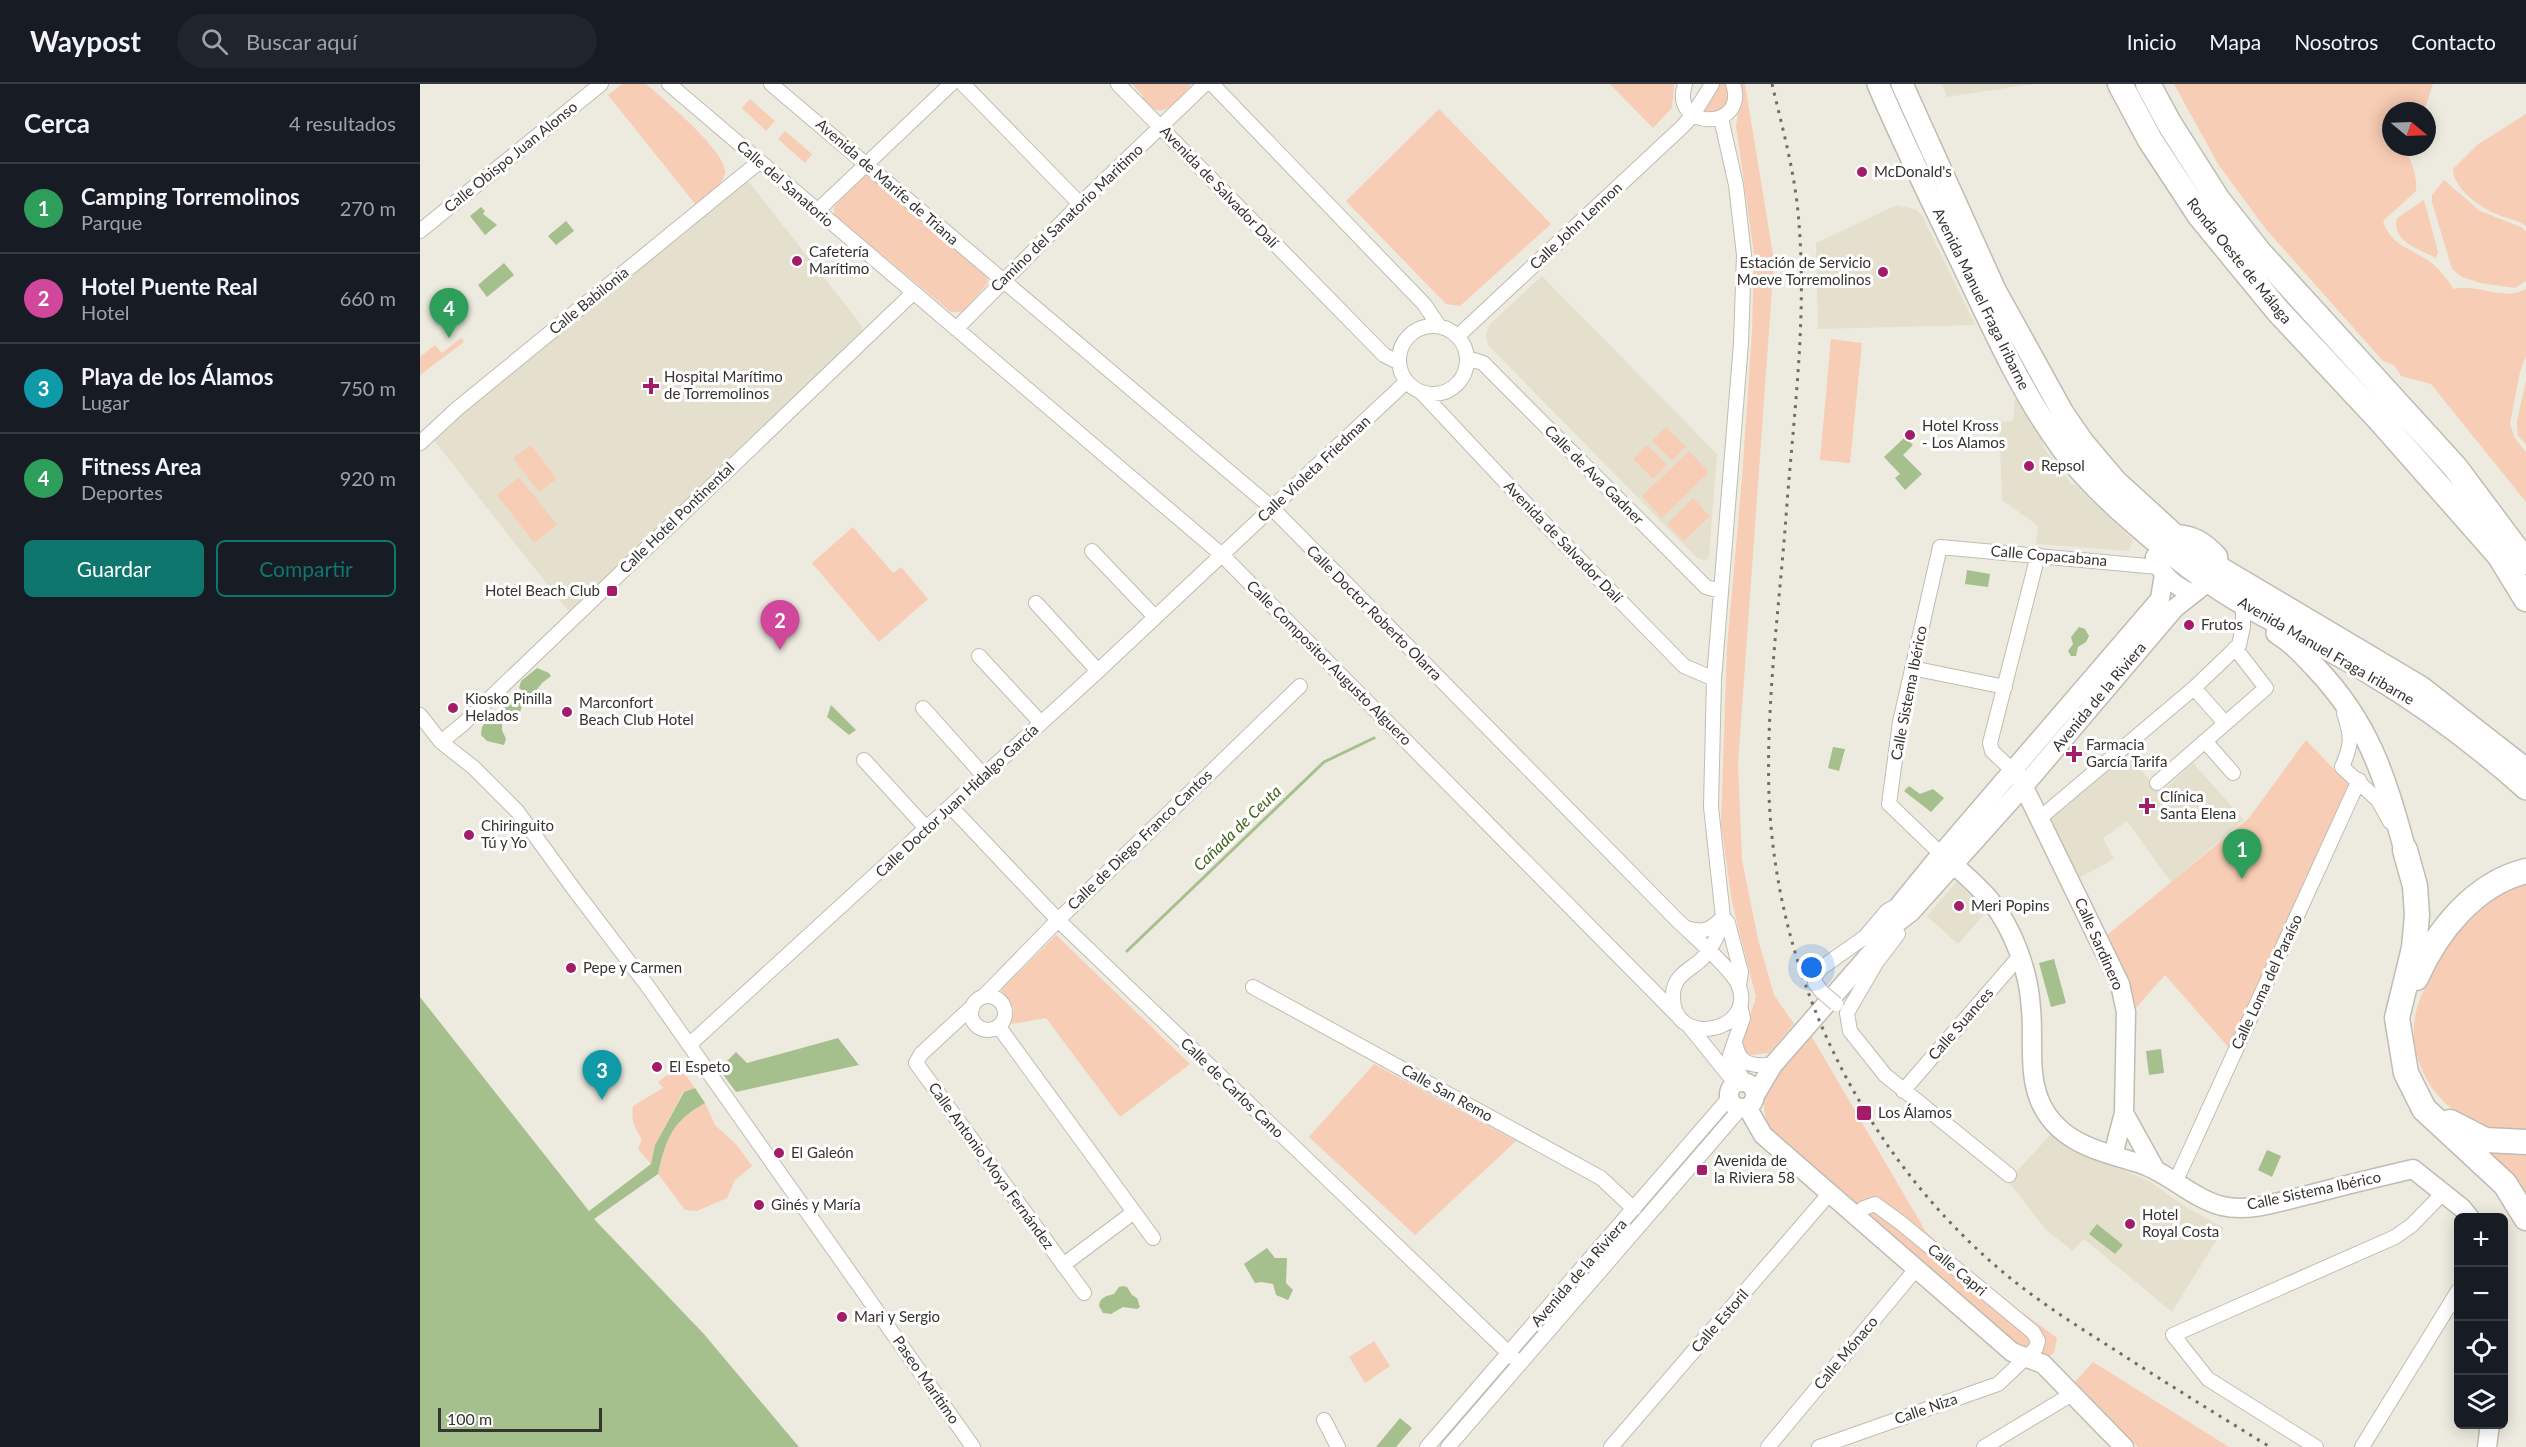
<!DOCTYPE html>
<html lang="es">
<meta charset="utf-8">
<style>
:root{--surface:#171b24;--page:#20242c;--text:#f1f3f6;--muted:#9ea1a6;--line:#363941;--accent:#0f766e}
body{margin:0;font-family:Lato,sans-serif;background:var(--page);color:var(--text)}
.controls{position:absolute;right:18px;bottom:18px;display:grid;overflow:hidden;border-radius:9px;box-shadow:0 3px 15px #0003}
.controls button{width:54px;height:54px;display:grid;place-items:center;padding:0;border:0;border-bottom:2px solid var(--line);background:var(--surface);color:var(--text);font:30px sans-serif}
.compass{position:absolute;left:1962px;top:18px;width:54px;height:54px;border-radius:50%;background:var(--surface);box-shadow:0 3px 15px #0003;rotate:109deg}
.scale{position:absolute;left:18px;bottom:15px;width:164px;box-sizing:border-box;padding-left:6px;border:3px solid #363430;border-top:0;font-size:16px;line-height:21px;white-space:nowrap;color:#363430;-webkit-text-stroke:4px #fff;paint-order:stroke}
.you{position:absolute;left:1392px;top:884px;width:21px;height:21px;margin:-15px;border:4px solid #fff;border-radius:50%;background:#1a73e8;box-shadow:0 0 0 9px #1a73e833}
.badge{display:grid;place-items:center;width:39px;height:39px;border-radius:50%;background:var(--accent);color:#fff;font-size:20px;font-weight:700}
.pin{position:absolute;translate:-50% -50px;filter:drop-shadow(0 2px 3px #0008)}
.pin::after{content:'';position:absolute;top:32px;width:21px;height:18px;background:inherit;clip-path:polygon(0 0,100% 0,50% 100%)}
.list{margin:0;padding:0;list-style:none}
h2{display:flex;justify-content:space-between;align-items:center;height:78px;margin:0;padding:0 24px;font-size:26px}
h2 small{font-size:20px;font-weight:400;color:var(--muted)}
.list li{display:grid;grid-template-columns:39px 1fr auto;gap:18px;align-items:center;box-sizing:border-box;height:90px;padding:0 24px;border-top:2px solid var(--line)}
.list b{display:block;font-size:22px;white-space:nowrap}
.list p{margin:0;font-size:20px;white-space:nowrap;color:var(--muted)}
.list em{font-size:20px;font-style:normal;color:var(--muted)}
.actions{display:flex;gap:12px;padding:18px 24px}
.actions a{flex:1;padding:14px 0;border:2px solid var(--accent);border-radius:9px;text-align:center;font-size:21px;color:var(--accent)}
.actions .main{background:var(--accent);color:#fff}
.icon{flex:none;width:33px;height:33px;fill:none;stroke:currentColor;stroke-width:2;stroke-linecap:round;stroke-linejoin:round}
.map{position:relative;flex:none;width:2106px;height:1363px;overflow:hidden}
header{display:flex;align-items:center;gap:36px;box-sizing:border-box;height:84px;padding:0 30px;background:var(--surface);border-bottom:2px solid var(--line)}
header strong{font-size:28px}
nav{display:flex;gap:33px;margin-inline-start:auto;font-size:21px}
.search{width:420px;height:54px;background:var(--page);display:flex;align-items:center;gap:15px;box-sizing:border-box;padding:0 21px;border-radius:33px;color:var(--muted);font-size:22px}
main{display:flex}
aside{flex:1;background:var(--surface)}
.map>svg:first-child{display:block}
.built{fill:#e5e0ce}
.green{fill:#f8cdb5}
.water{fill:#a5c08d}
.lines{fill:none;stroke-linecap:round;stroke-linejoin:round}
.stream{stroke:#a5c08d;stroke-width:3}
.street-casing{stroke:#c0bcb2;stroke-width:16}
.secondary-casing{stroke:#c0bcb2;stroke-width:21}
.primary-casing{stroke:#c0bcb2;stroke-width:24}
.highway-casing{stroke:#c0bcb2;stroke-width:27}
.street{stroke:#fff;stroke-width:14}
.secondary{stroke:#fff;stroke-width:18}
.primary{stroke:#fff;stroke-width:21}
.highway{stroke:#fff;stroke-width:24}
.rail{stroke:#706e68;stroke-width:3;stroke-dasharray:3 6;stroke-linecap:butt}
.street-bridge-casing{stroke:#c0bcb2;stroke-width:16;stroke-linecap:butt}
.street-bridge{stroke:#fff;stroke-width:14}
.poi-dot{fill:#a21c69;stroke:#fff;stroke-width:2}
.labels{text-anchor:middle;stroke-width:6;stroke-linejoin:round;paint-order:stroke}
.street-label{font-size:15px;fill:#363430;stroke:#fff}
.poi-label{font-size:15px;fill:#363430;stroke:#fff;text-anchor:start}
.water-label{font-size:16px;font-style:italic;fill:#406118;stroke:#fff}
</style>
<header>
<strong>Waypost</strong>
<div class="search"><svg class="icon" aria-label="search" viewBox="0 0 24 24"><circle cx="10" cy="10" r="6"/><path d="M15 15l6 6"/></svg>Buscar aquí</div>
<nav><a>Inicio</a><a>Mapa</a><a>Nosotros</a><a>Contacto</a></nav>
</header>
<main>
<aside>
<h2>Cerca<small>4 resultados</small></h2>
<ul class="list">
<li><span class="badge" style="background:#2e9e5b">1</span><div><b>Camping Torremolinos</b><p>Parque</p></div><em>270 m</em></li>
<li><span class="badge" style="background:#d1479c">2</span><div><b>Hotel Puente Real</b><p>Hotel</p></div><em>660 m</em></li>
<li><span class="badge" style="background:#0f9aa8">3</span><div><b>Playa de los Álamos</b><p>Lugar</p></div><em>750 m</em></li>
<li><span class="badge" style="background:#2e9e5b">4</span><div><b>Fitness Area</b><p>Deportes</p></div><em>920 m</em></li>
</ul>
<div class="actions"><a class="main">Guardar</a><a>Compartir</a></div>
</aside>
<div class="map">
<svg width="2106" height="1363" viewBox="0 0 2106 1363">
<rect width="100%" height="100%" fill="#edeadf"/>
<path class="built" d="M1522,0H1613L1527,13Z
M321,98H329L442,242V248L149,528L13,355Z
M1477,121L1495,125L1502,131L1555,241L1398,245L1396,159Z
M1122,192L1297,370L1289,473L1285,477L1277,474L1068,261L1066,251L1070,240Z
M1595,314L1619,348L1624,364L1652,401L1654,400L1713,456L1709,467L1616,460L1618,442L1582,416L1579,338L1593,337Z
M1705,667L1741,709L1773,679L1824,736L1751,798L1707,737L1683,754L1694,775L1657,795L1627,735Z
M1536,798L1568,826L1538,860L1507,832Z
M1631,1050L1653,1065L1731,1098L1764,1122L1804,1144L1752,1228L1664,1155L1653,1167L1627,1147L1588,1097Z"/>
<path class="green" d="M202,0H226C242,14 310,70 305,90C301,103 286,113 276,121L188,11Z
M712,0H771C768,6 763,10 758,15C743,31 737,29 721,16L723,12Z
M1190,0H1254L1252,24L1233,44Z
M1300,0H1309L1310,13L1303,26L1282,31Z
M1320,0H1325L1354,177L1318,679L1322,776L1338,855L1354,911L1374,940L1349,969L1330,971L1325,967L1322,957L1336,913L1312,818L1301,739L1307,564L1322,394L1332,248L1334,170L1316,42L1322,6Z
M1754,0H2013L2004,27H1971V63H1988L1986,68C1993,80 1997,93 1996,107L1963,137C1970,159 1986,163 2004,174C2017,181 2025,193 2034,205C2057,199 2084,218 2106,205V272L2100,288L2090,339L2094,353L2106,368V418L2011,300L1981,292L1974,281L1963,277L1845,144L1798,80Z
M330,15L355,37L346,47L322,24Z
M1019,25L1131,140L1040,222L1026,220L926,117Z
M2106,30V142C2098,136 2088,135 2079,131C2061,124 2034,106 2033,85L2057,61Z
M365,47L392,70L385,79L358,55Z
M446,92L453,94L567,191L568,199L543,228H531L414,131V123L440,95Z
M2024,96L2060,127L2101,143L2106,147V197L2095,204L2060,199L2042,193L2032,185L2012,118V111Z
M2004,116L2018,168L2016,174C1999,165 1971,158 1977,134Z
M41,254L44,258L0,291V273L15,261L22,269Z
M1411,255L1442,259L1430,379L1400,376Z
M2106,296V360L2098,352L2097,337Z
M1246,343L1266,363L1252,377L1232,357Z
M111,361L137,395L119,408L93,374Z
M1227,361L1247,381L1233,395L1213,375Z
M1269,367L1289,388L1242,434L1222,412Z
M99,393L137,441L114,459L77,411Z
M1273,414L1290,432L1264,457L1247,440Z
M433,443L473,489L481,483L508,515L459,558L392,479Z
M1886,656L1932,704L1810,965L1745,891L1715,925L1682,855L1829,734Z
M2106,797V1047C2080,1049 2059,1042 2037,1028C2010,1011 1992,975 1994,943C1995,919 2007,899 2018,879C2027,862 2038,843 2052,830C2068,815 2086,806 2106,797Z
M636,851L770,980L700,1033L626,934L591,940L594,925L581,906Z
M1389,948L1506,1148L1563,1199L1637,1254L1634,1269L1623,1276L1603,1265L1351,1048C1329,1005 1363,980 1389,948Z
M954,980L1096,1057L995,1151L889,1053Z
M259,982L275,1004L263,1008L235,1061L231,1080L218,1065L222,1055C214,1044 211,1035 213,1022L243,1004L238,998Z
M285,1019L295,1041L317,1061L332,1082L315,1096L307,1114L277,1127L265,1126L238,1090C246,1055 252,1037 285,1019Z
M2058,1061L2106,1067V1110L2104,1106Z
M954,1257L970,1282L945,1299L929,1273Z
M1673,1278L1809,1363H1718L1655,1298Z"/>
<path class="water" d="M61,123L65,127L63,130L77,141L65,151L50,132Z
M146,137L154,147L136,161L128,152Z
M84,179L94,191L67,213L58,201Z
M1485,353L1493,361L1483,371L1502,390L1485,406L1475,394L1480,390L1464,373Z
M1547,486L1570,490L1568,503L1545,500Z
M1659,543L1665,545L1669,552L1666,558L1658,563L1656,572H1651L1648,567L1653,560L1651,553Z
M117,584L129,589L131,592L122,599L111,613L99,604L101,597Z
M95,612L104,617L100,628L91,635L80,631L82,623Z
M411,621L436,646L429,651L407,633Z
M75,634L82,639V646L86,655L84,661L67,657L61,651L62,643L67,636Z
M1413,663L1425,665L1419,687L1408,684Z
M1489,702L1500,710L1513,705L1524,714L1511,728L1484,707Z
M1634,875L1646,919L1631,923L1619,879Z
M0,913L169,1127L231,1080L235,1061L264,1008L275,1004L285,1019C252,1037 246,1055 238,1090L174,1135L283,1249L379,1363H0Z
M418,954L439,981L316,1008L299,985L316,968L327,979Z
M1741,965L1744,989L1729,991L1726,967Z
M1847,1066L1861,1072L1852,1093L1838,1086Z
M1677,1140L1703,1161L1695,1170L1669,1150Z
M847,1164L855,1174H867L866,1199L873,1206L868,1216L856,1211L853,1200L841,1198L835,1199L824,1180Z
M703,1202L707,1203L712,1211L717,1214L720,1223L717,1225L703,1223L691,1230L683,1229L679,1222C680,1213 686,1212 694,1210L699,1203Z
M980,1334L992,1344L976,1363H956Z"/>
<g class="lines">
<path class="stream" d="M707,867L904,678L954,654"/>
<defs>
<path id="street" d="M249,0L802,471L1256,930
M351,0L852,424L1257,836C1272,851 1310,883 1318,900C1339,948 1251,966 1253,911C1253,895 1265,888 1276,880C1290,870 1300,849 1303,833L1291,723L1294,595L1321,259L1324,171L1316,101L1301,34
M543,0L660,120
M698,0L964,271L978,278
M792,0L1004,220L1019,242
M1265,0C1249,47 1329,47 1313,0
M397,127L531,0
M0,147L181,0
M979 276a34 34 0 1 1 68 0a34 34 0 1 1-68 0Z
M536,245L660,120L785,0
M1038,252L1263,42L1273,31L1292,0
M1047,274L1063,279L1286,503L1301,507
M1001,308L1123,438L1264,582L1294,595
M0,359L38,324L339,78
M672,467L735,533
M616,519L678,587
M559,572L621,639
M1492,584L1585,603
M1774,604L1805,639
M503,624L564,692
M1924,629C1932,653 1932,660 1922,683L1958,716L1970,738
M0,631L21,658L53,683L97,727L153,804L229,904L553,1363
M1785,657L1813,689
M21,658L43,640L492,210
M444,676L507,745
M1592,686L1572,667L1570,659L1618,471
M1737,699L1846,604L1815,564
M531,723L638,836L1100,1280
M1620,734L1774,604L1819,561L1823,543V527
M1521,770L1469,720L1480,638L1520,463L1738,483
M1303,833L1308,839L1321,888L1319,901
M1266,844C1282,849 1290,847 1302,834
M833,903L1181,1094L1214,1125
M1402,908L1395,899V892L1401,884L1445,853L1467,827L1474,823
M551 929a17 17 0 1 1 34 0a17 17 0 1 1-34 0Z
M563,913L638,836L880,602
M1320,921L1323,934L1310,971C1313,981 1320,987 1323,997
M553,922L501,970L496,979L664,1209
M1427,929L1430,947L1465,991L1589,1091
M1427,929L1456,879L1478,850
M1269,942L1315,999
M579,943L733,1154
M269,961L678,587L986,298
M1316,962C1319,978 1330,982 1345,981
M1483,1007L1599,873
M1755,1099L1939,696
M643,1181L714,1128
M904,1336L918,1363
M1007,1363L1309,1014
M1028,1363L1321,1024
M1191,1363L1409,1110
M1348,1363L1496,1185
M1399,1363L1578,1300L1616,1264L1618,1257L1613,1248L1481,1139L1455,1120L1444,1124L1434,1132
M1564,1363L1652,1310
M1896,1363L1788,1295L1753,1251L1975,1153L1992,1141L2023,1109
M1942,1363L2038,1207"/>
<path id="secondary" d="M1599,693L1700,900L1706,928L1704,1029L1693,1071
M1521,770C1537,784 1556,799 1570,816C1594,846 1609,888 1611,925C1614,955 1608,986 1619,1015C1636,1058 1678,1067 1718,1079C1748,1088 1771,1114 1802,1122C1831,1129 1864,1116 1892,1110C1925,1101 1959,1093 1993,1085L2042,1124L2050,1134
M1467,841L1481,819L1521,770L1740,515L1744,490
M1309 1011a13 13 0 1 1 26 0a13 13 0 1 1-26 0Z
M1336,1010L1353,981L1478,838L1491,828L1604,702L1755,524L1788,498L1799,483L1798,472C1785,458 1773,450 1754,450L1735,473C1741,491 1755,502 1771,509
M1327,1023L1343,1051L1592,1268L1623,1280L1704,1363
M1704,1029L1735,1085
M2067,1363L2070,1340"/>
<path id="primary" d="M1458,0C1483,59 1512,117 1540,175C1571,240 1601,309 1644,367C1678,412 1741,464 1787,497C1838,533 1898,557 1951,590C2006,623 2058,662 2106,705
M1482,0L1575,206L1643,329L1663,358L1696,397L1754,450L1799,483L2001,603L2106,685
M1857,549C1872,558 1883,570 1895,583C1949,639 1965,693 1985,766"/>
<path id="highway" d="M1700,0L1730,56L1780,132L1858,227L1960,336L2079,471L2106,515
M1728,0L1749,39L1798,116L1839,168L2035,383L2106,478
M1985,766L1995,802L1997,831L1994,864L1977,934L1986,989L2004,1025L2085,1100L2106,1134
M1996,894C2017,847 2054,800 2106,787
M2030,1038L2065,1056L2106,1058"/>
</defs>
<use href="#street" class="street-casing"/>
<use href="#secondary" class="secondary-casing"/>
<use href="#primary" class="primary-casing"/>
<use href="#highway" class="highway-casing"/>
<use href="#street" class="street"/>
<use href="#secondary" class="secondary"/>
<use href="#primary" class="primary"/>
<use href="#highway" class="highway"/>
<path class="rail" d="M1352,0C1363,46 1376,93 1379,140C1387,238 1373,336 1366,433C1359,525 1346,619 1349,711C1356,894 1444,1072 1584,1189C1619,1218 1657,1242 1695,1266C1746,1299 1798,1331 1850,1363"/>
<defs>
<path id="street-bridge" d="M1402,908L1416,920"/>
</defs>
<use href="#street-bridge" class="street-bridge-casing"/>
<use href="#street-bridge" class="street-bridge"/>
</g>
<g class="poi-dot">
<circle cx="1442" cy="88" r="6"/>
<circle cx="377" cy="177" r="6"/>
<circle cx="1463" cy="188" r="6"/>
<path d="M228 293h6v6h6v6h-6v6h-6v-6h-6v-6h6z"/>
<circle cx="1490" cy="351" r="6"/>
<circle cx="1609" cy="382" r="6"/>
<rect x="186" y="501" width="12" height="12" rx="3"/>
<circle cx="1769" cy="541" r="6"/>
<circle cx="33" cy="624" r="6"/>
<circle cx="147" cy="628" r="6"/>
<path d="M1651 661h6v6h6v6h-6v6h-6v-6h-6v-6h6z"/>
<path d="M1724 713h6v6h6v6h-6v6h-6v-6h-6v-6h6z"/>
<circle cx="49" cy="751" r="6"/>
<circle cx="1539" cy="822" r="6"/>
<circle cx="151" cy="884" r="6"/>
<circle cx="237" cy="983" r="6"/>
<rect x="1436" y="1021" width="16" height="16" rx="3"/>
<circle cx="359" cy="1069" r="6"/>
<rect x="1276" y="1080" width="12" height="12" rx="3"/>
<circle cx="339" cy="1121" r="6"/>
<circle cx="1710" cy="1140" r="6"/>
<circle cx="422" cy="1233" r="6"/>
</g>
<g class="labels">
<g class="street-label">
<text transform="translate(91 73) rotate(-39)" y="5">Calle Obispo Juan Alonso</text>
<text transform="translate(467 98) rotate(41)" y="5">Avenida de Marife de Triana</text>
<text transform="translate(365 100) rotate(41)" y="5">Calle del Sanatorio</text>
<text transform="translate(799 103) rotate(46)" y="5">Avenida de Salvador Dalí</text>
<text transform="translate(647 134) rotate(-44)" y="5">Camino del Sanatorio Maritimo</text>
<text transform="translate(1156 142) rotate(-43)" y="5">Calle John Lennon</text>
<text transform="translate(1819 177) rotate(51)" y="5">Ronda Oeste de Málaga</text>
<text transform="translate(1561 215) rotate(64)" y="5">Avenida Manuel Fraga Iribarne</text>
<text transform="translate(169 217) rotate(-39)" y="5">Calle Babilonia</text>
<text transform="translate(894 385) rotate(-43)" y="5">Calle Violeta Friedman</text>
<text transform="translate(1174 391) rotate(45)" y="5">Calle de Ava Gadner</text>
<text transform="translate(257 434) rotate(-44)" y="5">Calle Hotel Pontinental</text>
<text transform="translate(1143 458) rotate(46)" y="5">Avenida de Salvador Dalí</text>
<text transform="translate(1629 472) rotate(5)" y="5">Calle Copacabana</text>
<text transform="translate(954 529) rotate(45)" y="5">Calle Doctor Roberto Olarra</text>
<text transform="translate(1906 567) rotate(30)" y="5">Avenida Manuel Fraga Iribarne</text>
<text transform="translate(909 579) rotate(45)" y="5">Calle Compositor Augusto Alguero</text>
<text transform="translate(1489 609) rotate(-79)" y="5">Calle Sistema Ibérico</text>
<text transform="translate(1679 613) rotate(-50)" y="5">Avenida de la Riviera</text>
<text transform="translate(537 717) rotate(-43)" y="5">Calle Doctor Juan Hidalgo García</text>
<text transform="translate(720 756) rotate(-44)" y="5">Calle de Diego Franco Cantos</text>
<text transform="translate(1679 860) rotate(66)" y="5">Calle Sardinero</text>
<text transform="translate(1847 898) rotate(-65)" y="5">Calle Loma del Paraíso</text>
<text transform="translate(1541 940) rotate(-49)" y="5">Calle Suances</text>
<text transform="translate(812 1004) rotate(44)" y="5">Calle de Carlos Cano</text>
<text transform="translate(1027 1009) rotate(29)" y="5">Calle San Remo</text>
<text transform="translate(571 1082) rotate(54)" y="5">Calle Antonio Moya Fernández</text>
<text transform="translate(1894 1107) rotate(-12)" y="5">Calle Sistema Ibérico</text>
<text transform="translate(1537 1186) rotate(40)" y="5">Calle Capri</text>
<text transform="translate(1159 1189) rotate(-49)" y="5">Avenida de la Riviera</text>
<text transform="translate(1300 1237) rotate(-49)" y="5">Calle Estoril</text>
<text transform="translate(1426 1269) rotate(-50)" y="5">Calle Mónaco</text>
<text transform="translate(506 1296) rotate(55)" y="5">Paseo Marítimo</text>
<text transform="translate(1506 1325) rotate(-19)" y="5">Calle Niza</text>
</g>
<g class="poi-label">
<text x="1454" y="93">McDonald's</text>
<text x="389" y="173">Cafetería<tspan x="389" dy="17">Marítimo</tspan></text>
<text x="1451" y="184" text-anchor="end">Estación de Servicio<tspan x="1451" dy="17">Moeve Torremolinos</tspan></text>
<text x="244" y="298">Hospital Marítimo<tspan x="244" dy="17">de Torremolinos</tspan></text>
<text x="1502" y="347">Hotel Kross<tspan x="1502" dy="17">- Los Alamos</tspan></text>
<text x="1621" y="387">Repsol</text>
<text x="180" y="512" text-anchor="end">Hotel Beach Club</text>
<text x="1781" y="546">Frutos</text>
<text x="45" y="620">Kiosko Pinilla<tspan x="45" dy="17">Helados</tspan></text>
<text x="159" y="624">Marconfort<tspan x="159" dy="17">Beach Club Hotel</tspan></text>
<text x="1666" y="666">Farmacia<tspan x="1666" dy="17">García Tarifa</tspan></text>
<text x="1740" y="718">Clínica<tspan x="1740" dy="17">Santa Elena</tspan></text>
<text x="61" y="747">Chiringuito<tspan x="61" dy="17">Tú y Yo</tspan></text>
<text x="1551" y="827">Meri Popins</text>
<text x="163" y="889">Pepe y Carmen</text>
<text x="249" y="988">El Espeto</text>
<text x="1458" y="1034">Los Álamos</text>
<text x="371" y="1074">El Galeón</text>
<text x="1294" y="1082">Avenida de<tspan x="1294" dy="17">la Riviera 58</tspan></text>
<text x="351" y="1126">Ginés y María</text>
<text x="1722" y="1136">Hotel<tspan x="1722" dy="17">Royal Costa</tspan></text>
<text x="434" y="1238">Mari y Sergio</text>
</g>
<g class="water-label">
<text transform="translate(817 744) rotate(-44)" y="6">Cañada de Ceuta</text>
</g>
</g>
</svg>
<div class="controls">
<button>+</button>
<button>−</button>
<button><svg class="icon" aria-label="locate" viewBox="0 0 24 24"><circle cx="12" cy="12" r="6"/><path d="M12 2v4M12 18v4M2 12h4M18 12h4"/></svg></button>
<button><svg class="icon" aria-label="layers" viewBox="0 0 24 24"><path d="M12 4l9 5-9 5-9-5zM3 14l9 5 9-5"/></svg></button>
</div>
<svg class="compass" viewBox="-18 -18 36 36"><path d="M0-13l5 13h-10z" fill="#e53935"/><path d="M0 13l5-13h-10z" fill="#9ea1a6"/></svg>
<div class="scale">100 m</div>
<div class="you"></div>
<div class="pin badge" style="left:1822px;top:795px;background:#2e9e5b">1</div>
<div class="pin badge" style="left:360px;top:566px;background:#d1479c">2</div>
<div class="pin badge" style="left:182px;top:1016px;background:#0f9aa8">3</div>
<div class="pin badge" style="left:29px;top:254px;background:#2e9e5b">4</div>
</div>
</main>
